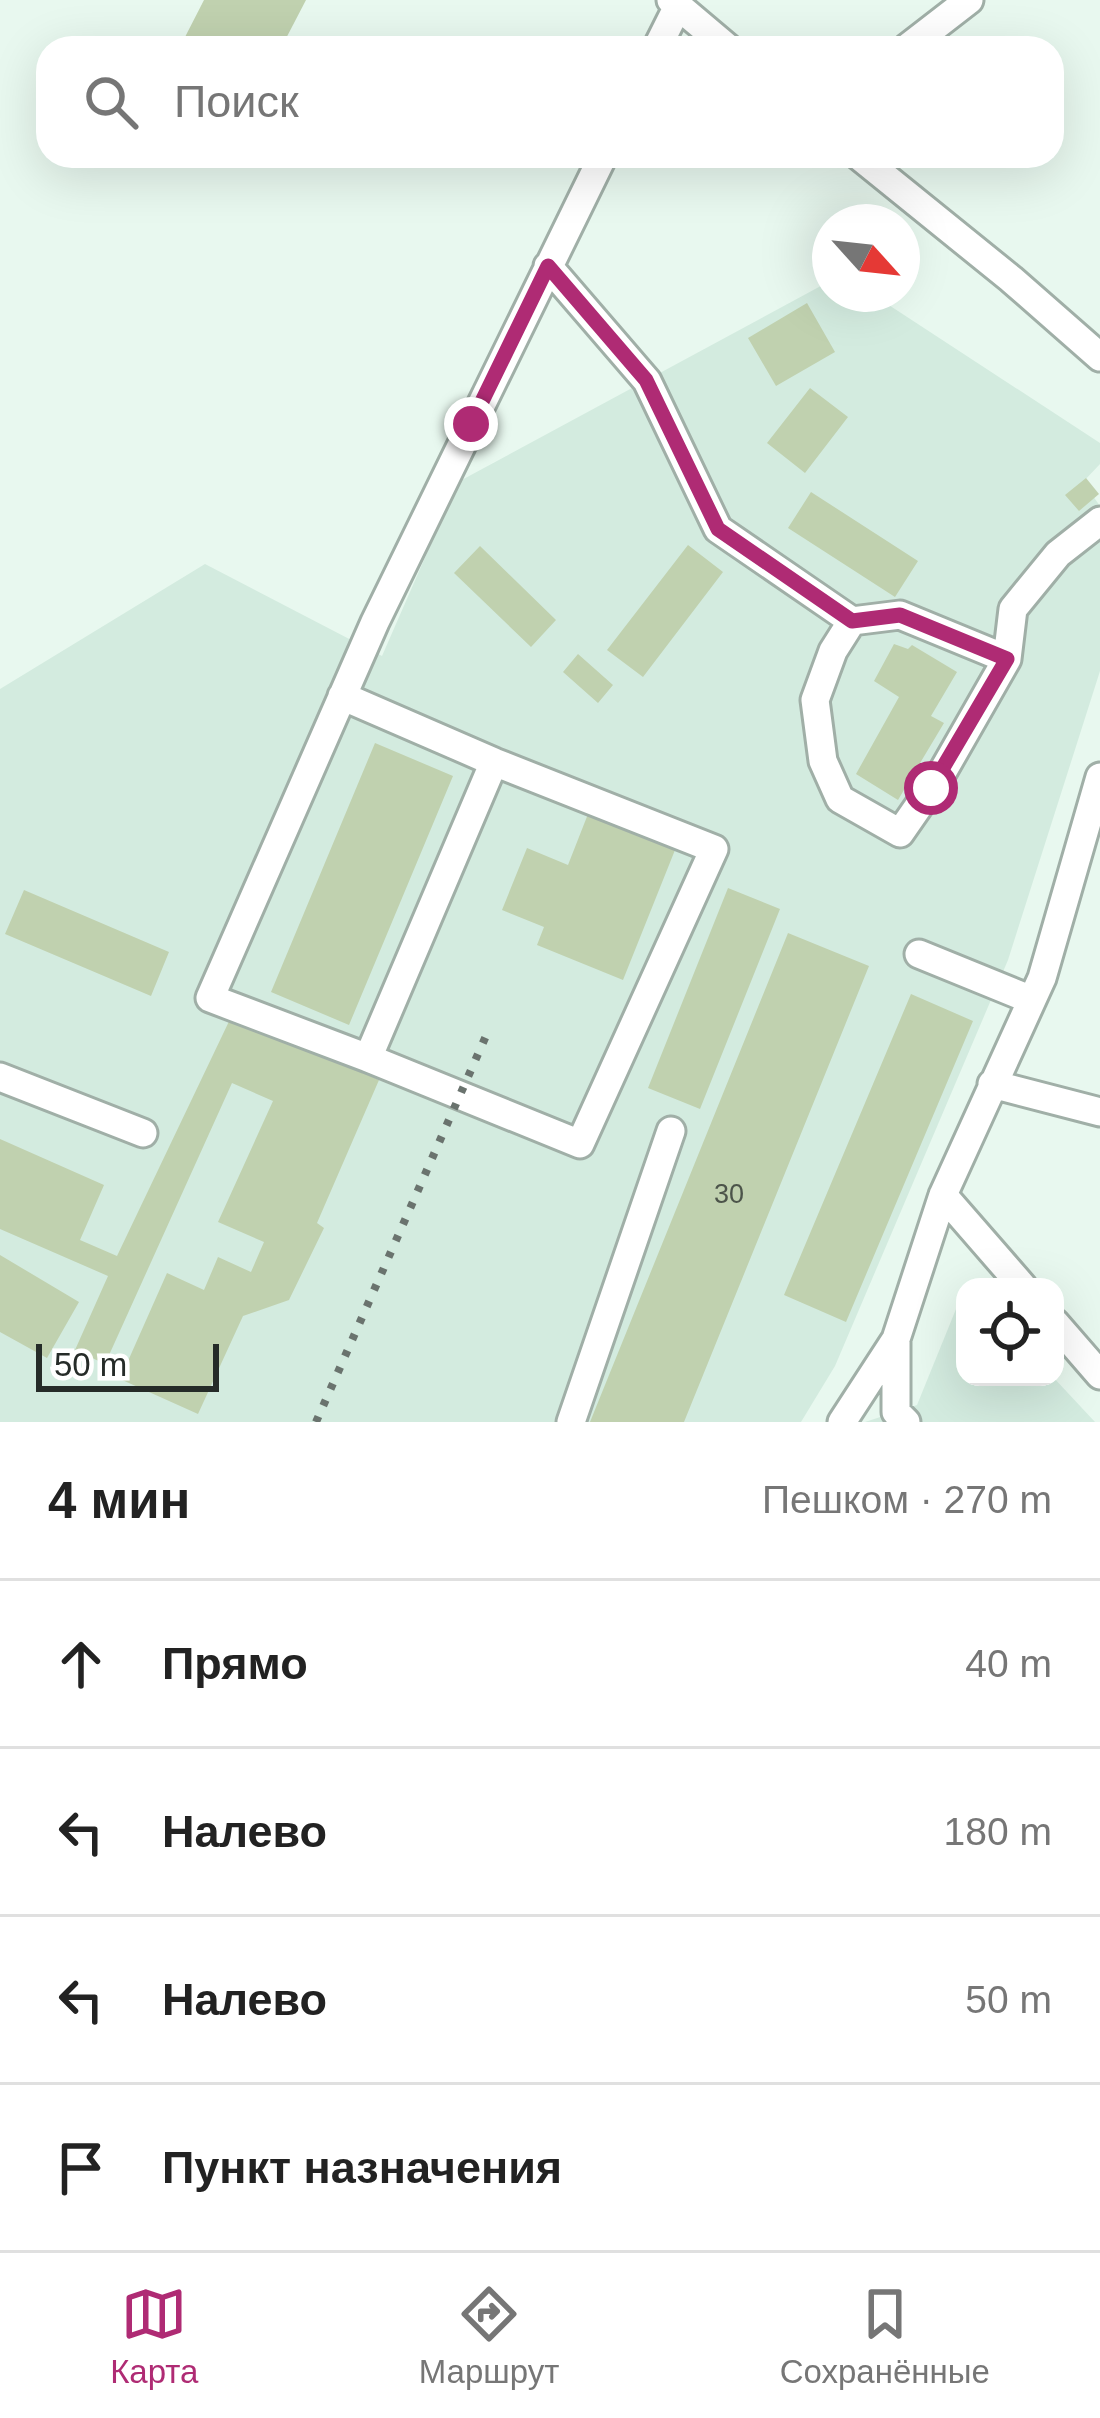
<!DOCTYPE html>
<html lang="ru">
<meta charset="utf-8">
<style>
:root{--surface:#fff;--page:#f6f6f6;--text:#222;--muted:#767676;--line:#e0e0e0;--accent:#af2b74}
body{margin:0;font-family:Helvetica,sans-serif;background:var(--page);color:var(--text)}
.controls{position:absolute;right:36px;bottom:36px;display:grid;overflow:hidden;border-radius:24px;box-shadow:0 12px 48px #0002}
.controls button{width:108px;height:108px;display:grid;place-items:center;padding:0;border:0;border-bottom:3px solid var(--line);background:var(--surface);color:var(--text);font:60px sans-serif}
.compass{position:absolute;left:812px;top:204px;width:108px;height:108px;border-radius:50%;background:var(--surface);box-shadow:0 12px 48px #0002;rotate:117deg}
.scale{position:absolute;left:36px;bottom:30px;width:183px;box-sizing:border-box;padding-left:12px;border:6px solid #252b28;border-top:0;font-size:33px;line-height:42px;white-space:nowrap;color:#252b28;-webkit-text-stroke:9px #fff;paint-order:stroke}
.stop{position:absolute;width:36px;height:36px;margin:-27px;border:9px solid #af2b74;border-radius:50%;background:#fff}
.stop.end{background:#af2b74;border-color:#fff;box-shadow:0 3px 12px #0008}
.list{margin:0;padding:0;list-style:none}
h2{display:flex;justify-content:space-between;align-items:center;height:156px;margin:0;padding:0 48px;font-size:51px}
h2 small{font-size:39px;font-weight:400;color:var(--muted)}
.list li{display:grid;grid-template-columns:78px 1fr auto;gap:36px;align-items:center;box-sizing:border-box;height:168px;padding:0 48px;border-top:3px solid var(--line)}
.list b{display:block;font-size:45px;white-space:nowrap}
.list em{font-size:39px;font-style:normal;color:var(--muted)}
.icon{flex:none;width:66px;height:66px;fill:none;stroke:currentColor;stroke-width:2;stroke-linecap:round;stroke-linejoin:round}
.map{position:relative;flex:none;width:1100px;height:1422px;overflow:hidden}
.search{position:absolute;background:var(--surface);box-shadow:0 12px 48px #0002;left:36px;right:36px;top:36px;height:132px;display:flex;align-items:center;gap:30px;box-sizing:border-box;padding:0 42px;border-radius:36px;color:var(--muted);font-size:45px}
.sheet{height:828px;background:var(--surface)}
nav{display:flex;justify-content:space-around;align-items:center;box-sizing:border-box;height:168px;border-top:3px solid var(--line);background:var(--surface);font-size:33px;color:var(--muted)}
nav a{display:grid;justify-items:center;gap:6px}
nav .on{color:var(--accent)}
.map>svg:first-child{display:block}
.built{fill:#d3ebdf}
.building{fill:#c0d1af}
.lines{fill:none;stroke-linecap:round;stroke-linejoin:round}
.minor-casing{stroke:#a0afa7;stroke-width:33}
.minor{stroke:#fff;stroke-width:27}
.rail{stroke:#6a736e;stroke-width:8;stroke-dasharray:6 12;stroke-linecap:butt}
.route{stroke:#af2b74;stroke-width:15}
.labels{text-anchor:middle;stroke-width:12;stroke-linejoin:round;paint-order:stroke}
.number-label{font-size:27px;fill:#4c544a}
</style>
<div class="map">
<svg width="1100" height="1422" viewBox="0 0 1100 1422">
<rect width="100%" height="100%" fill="#e8f8ef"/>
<path class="built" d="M830,281V294H872L1100,443V464L1083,482L1100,506V671L1008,960L835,1366L801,1422H0V689L205,564L382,656L458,482Z
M967,1282L971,1287H965V1377H1053L1095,1422H865L917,1405Z"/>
<path class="building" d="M204,0H306L281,48H201L184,39Z
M807,303L835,352L776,386L748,338Z
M810,388L848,417L805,473L767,443Z
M1086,478L1099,494L1079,511L1065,495Z
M811,492L918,561L895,597L788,528Z
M688,545L723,572L643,677L607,650Z
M480,546L556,620L531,647L454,573Z
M894,644L908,649L912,645L957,672L931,716L944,723L898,800L856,774L899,697L874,681Z
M578,654L613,685L598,703L563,672Z
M375,743L453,776L349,1025L271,992Z
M588,814L675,850L623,980L537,945L544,927L502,910L527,848L568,865Z
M728,888L780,909L700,1109L648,1088Z
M24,890L169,952L151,996L5,934Z
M788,933L869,966L684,1422H590Z
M911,994L973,1021L846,1322L784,1295Z
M233,1013L379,1080L317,1223L324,1228L289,1300L243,1316L198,1414L120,1379L167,1273L204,1290L218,1257L251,1272L264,1242L218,1222L273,1101L232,1083L105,1364L75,1350L108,1276L0,1229V1139L104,1185L80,1240L117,1256Z
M0,1255L79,1302L47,1358L0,1332Z"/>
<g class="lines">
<defs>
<path id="minor" d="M671,0L728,48
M657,48L678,6
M907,48L969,0
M859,156L1011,279L1100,357
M548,266L647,381L718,529L852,621
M1007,659L900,615L852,621L833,651L815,700L823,761L840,799L900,833L943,771L1007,659L1013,609L1058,554L1100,521
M342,696L494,762L368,1058L210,998L375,622L603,156
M919,954L1032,1000
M368,1058L580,1144L714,849L494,762
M0,1077L143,1133
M992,1084L1100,1112
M943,1195L1023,1287
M1055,1323L1100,1375
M896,1339V1412L906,1422
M571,1422L671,1131
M842,1422L896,1339L943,1195L1042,978L1100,777"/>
</defs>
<use href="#minor" class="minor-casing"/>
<use href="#minor" class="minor"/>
<path class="rail" d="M316,1422L489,1029"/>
</g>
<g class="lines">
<path class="route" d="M471,424L548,266L646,380L718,529L852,621L900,615L1007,659L931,788"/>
</g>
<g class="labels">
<g class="number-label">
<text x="729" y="1203">30</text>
</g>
</g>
</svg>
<div class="controls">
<button><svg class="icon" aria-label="locate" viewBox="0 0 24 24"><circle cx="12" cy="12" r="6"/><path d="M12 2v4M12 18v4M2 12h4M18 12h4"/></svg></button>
</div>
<svg class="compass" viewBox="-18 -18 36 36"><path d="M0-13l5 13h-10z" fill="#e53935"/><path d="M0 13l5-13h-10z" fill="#767676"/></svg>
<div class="scale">50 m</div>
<div class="stop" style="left:931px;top:788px"></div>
<div class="stop end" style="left:471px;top:424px"></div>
<div class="search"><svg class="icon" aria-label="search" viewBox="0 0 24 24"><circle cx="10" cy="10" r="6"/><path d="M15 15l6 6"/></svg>Поиск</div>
</div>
<section class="sheet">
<h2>4 мин<small>Пешком · 270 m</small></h2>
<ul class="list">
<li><svg class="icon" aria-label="ahead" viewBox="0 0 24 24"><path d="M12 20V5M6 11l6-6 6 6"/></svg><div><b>Прямо</b></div><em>40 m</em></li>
<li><svg class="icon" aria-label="left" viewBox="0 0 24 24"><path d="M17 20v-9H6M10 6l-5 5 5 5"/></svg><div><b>Налево</b></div><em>180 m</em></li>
<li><svg class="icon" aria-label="left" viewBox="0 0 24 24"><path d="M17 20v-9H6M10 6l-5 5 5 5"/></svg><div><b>Налево</b></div><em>50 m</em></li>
<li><svg class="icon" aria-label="arrive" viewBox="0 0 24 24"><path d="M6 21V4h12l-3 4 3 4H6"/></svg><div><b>Пункт назначения</b></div></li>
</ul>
</section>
<nav>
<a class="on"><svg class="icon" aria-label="map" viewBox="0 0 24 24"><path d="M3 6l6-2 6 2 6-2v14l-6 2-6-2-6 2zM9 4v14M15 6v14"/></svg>Карта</a>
<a><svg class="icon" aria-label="directions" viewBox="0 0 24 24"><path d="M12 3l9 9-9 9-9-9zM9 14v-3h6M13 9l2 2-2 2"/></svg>Маршрут</a>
<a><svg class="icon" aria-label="saved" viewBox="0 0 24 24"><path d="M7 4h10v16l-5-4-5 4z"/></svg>Сохранённые</a>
</nav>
